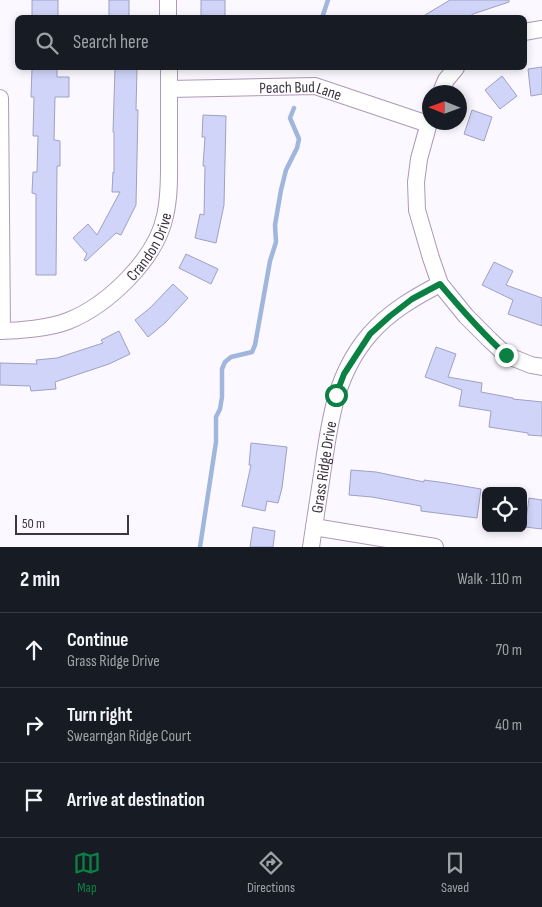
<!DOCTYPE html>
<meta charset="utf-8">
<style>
:root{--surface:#171b24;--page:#242831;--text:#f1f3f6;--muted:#9ea1a6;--line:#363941;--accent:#0b8043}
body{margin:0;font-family:"Sofia Sans Condensed",sans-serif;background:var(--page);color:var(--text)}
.controls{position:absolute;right:15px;bottom:15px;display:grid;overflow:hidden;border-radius:8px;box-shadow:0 2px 8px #0003}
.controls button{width:45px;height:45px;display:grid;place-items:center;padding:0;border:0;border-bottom:1px solid var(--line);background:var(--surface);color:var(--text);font:25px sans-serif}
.compass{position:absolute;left:422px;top:85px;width:45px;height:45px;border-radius:50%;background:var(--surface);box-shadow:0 2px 8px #0003;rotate:271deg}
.scale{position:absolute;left:15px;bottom:12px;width:114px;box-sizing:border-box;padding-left:5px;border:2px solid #3d3542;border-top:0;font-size:14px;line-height:18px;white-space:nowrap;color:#3d3542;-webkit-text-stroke:4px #fcf8ff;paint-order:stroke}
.stop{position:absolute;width:15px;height:15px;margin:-11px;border:4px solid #0b8043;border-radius:50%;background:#fff}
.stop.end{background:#0b8043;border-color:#fff;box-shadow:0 1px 5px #0008}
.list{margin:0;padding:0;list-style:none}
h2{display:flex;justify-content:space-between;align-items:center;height:65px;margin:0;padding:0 20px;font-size:21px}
h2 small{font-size:16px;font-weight:400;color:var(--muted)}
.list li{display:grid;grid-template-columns:32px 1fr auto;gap:15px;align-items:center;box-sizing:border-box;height:75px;padding:0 20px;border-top:1px solid var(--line)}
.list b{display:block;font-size:19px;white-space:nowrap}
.list p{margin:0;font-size:16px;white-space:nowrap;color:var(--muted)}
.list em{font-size:16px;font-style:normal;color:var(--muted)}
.icon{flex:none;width:28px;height:28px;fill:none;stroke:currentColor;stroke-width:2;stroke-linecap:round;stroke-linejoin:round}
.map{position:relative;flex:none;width:542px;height:547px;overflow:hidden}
.search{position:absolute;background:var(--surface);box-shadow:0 2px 8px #0003;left:15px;right:15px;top:15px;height:55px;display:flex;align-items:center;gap:12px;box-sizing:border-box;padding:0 18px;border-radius:8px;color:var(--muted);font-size:19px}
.sheet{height:290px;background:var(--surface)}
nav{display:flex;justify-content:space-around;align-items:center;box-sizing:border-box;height:70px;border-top:1px solid var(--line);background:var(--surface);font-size:14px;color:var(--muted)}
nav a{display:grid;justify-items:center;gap:2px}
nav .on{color:var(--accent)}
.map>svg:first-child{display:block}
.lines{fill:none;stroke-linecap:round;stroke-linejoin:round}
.stream{stroke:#a0b6dd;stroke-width:4.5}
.building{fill:#d0d4f8;stroke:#9da1c3}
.street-casing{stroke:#ad99b8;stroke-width:18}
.street{stroke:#fff;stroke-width:16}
.route{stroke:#0b8043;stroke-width:6}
.labels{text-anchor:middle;stroke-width:4;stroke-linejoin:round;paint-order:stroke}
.street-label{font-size:16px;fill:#3d3542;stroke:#fcf8ff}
</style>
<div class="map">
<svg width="542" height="547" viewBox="0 0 542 547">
<rect width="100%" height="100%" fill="#fcf8ff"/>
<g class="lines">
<path class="stream" d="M322,18L328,0
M200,547L216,442V417L220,409L222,397V369L225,362L231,357L252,352L255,345L270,261L276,242L275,225L281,190L286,170L297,148L299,139L290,118L294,108"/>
</g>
<path class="building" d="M32,0H58V18H32Z
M109,0H129V18H109Z
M201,0H225V18H201Z
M450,0H509V2L473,14L468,18H420Z
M542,67V94L531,96L528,69Z
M32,68H57V77H69V97H55L54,140L60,141V166H57L56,275H36V194L32,193L33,172H37L38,136H33L34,97H31Z
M115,68H137L136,110H138L136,205L121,235L116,233L86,261L84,260L87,254L73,238L88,224L97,235L120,192H112L113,172L114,173V132H113Z
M502,76L517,96L500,109L485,90Z
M472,110L492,117L484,141L464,134Z
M203,115L226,116L224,205L216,243L195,238L200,214L204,215L205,166H203L205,137H202Z
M186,254L218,269L211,284L179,268Z
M494,262L513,271L506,285L542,298V326L508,314L513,300L482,285Z
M173,284L188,298L165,323L148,337L135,320L150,308Z
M119,331L130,354L109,364L55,382L56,389L31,391L30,386L0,385V363L37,364L36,360L57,358L103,343L101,340Z
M436,347L456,354L448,377L482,383L481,392L513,398V399L542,402V436L528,435V433L489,427L491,411L459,406L462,390L425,377Z
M251,443L287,447L282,488L278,503L267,501L265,511L242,506L251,465H249Z
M351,470L376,472L424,482V480L446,483L481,489L477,518L421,511V506L372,497L349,495Z
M529,498L542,500V529L525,527Z
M253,527L275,531L273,547H250Z"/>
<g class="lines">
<defs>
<g id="street">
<path d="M168,0V18"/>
<path d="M524,32L542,29"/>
<path id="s1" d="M169,89L315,86L428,124"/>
<path d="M441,92L446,80L456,68"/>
<path d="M0,98L2,331"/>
<path d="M430,119L419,159L416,182L417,210L431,258L440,284L466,316L490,340L506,355L531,365L542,367"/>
<path id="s2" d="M0,331C19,331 50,328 68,321C108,305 156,259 165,216C170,195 169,172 169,151C169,123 169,95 169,68"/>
<path d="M314,527L435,547"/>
<path id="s3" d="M311,547C315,521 319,494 323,468C330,419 336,373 370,334C389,312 415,297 440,284"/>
</g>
</defs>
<use href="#street" class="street-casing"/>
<use href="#street" class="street"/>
</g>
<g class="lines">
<path class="route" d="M336,395L344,374L370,334L390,316L412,299L440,284C461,309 482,333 506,355"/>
</g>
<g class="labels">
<g class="street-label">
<text dy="6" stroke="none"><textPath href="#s1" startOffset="132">Peach Bud Lane</textPath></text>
<text dy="6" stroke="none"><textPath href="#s2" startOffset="182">Crandon Drive</textPath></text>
<text dy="6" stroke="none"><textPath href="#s3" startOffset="81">Grass Ridge Drive</textPath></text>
</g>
</g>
</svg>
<div class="controls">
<button><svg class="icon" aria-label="locate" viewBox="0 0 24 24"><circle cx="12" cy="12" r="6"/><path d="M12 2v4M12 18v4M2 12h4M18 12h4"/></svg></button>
</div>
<svg class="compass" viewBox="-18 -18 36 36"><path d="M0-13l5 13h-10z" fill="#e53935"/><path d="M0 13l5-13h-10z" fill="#9ea1a6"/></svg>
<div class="scale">50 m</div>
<div class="stop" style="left:336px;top:395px"></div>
<div class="stop end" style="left:506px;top:355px"></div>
<div class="search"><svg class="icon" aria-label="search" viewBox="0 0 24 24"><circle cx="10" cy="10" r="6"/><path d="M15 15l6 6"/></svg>Search here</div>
</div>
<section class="sheet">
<h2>2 min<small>Walk · 110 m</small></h2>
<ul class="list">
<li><svg class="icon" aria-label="ahead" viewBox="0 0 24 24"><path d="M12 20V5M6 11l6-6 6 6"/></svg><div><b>Continue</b><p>Grass Ridge Drive</p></div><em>70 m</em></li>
<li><svg class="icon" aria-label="right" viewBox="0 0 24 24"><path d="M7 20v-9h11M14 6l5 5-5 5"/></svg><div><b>Turn right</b><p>Swearngan Ridge Court</p></div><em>40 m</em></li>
<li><svg class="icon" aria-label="arrive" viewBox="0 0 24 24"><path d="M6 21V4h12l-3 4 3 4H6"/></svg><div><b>Arrive at destination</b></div></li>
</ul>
</section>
<nav>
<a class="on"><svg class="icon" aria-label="map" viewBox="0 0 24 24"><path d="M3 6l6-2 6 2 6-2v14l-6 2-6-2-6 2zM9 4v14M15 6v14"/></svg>Map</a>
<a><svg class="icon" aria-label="directions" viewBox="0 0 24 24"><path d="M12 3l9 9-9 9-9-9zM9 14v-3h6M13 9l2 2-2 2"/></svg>Directions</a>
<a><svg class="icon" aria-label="saved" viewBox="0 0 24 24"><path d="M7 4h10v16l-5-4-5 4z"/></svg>Saved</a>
</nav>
